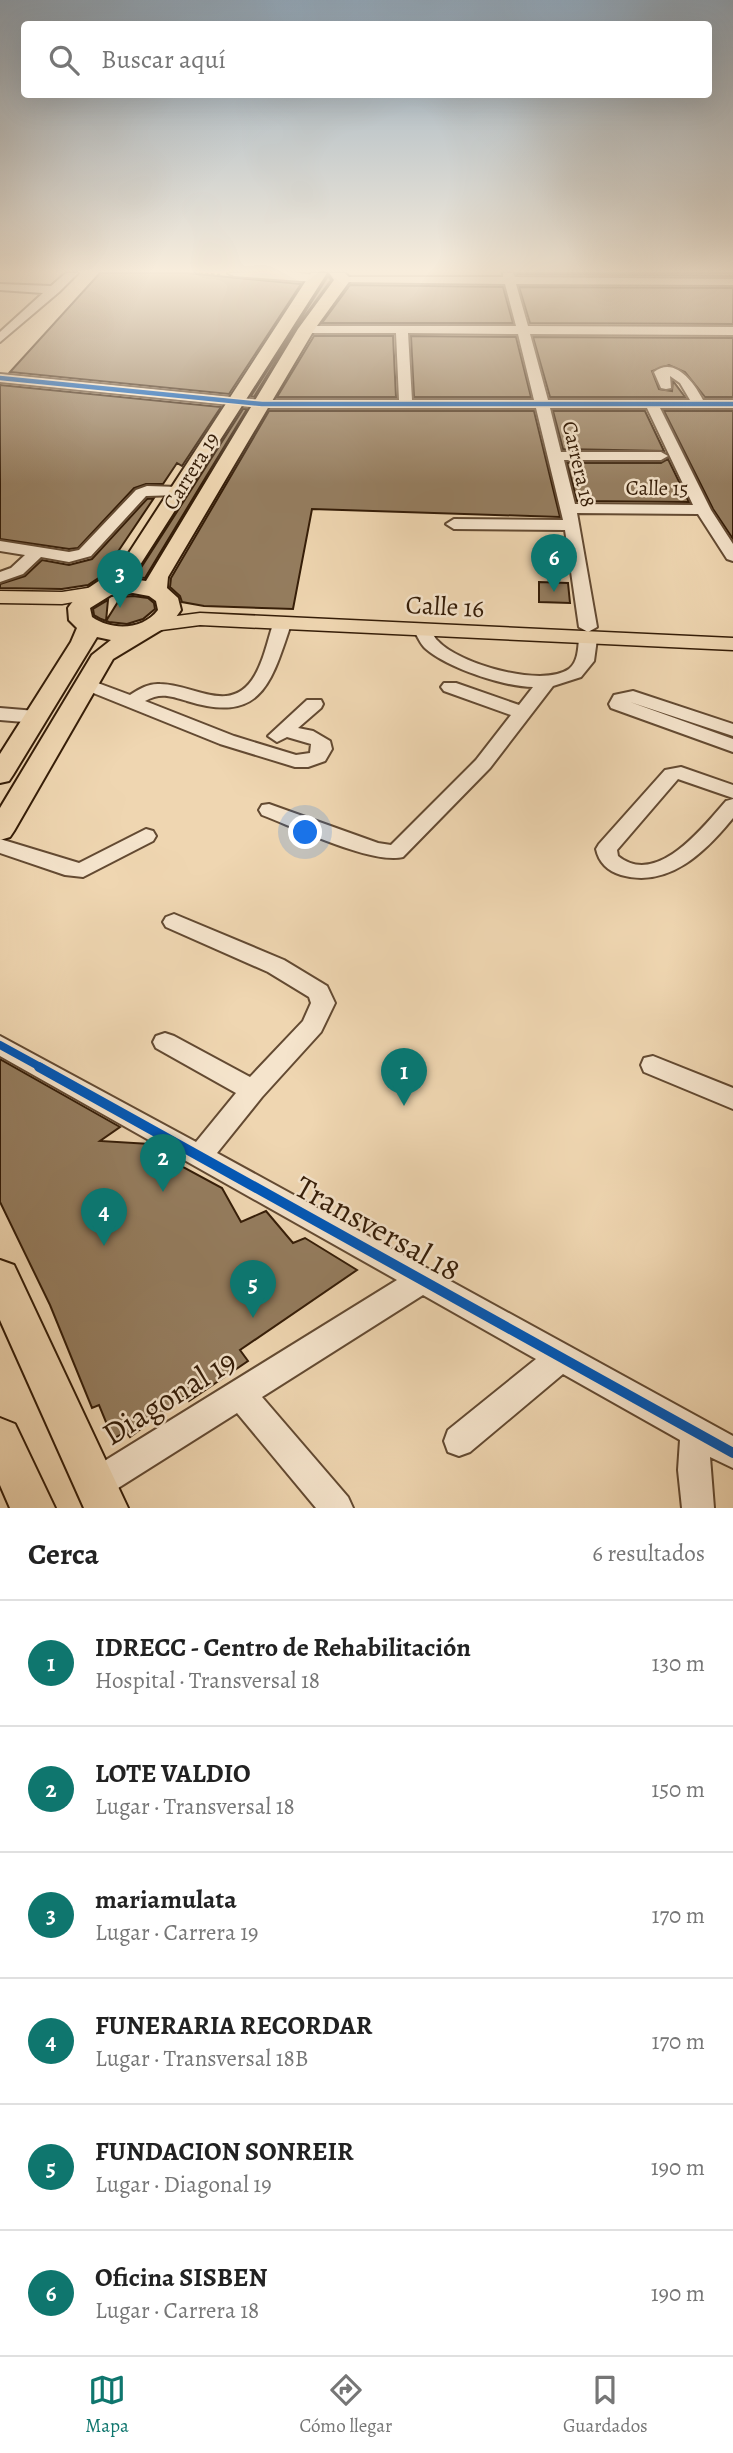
<!DOCTYPE html>
<html lang="es">
<meta charset="utf-8">
<style>
:root{--surface:#fff;--page:#f6f6f6;--text:#222;--muted:#767676;--line:#e0e0e0;--accent:#0f766e}
body{margin:0;font-family:Alegreya,serif;background:var(--page);color:var(--text)}
.you{position:absolute;left:306px;top:833px;width:24px;height:24px;margin:-18px;border:5px solid #fff;border-radius:50%;background:#1a73e8;box-shadow:0 0 0 10px #1a73e833}
.badge{display:grid;place-items:center;width:46px;height:46px;border-radius:50%;background:var(--accent);color:#fff;font-size:23px;font-weight:700}
.pin{position:absolute;translate:-50% -58px;filter:drop-shadow(0 2px 4px #0008)}
.pin::after{content:'';position:absolute;top:37px;width:24px;height:21px;background:inherit;clip-path:polygon(0 0,100% 0,50% 100%)}
.list{margin:0;padding:0;list-style:none}
h2{display:flex;justify-content:space-between;align-items:center;height:91px;margin:0;padding:0 28px;font-size:30px}
h2 small{font-size:23px;font-weight:400;color:var(--muted)}
.list li{display:grid;grid-template-columns:46px 1fr auto;gap:21px;align-items:center;box-sizing:border-box;height:126px;padding:0 28px;border-top:2px solid var(--line)}
.list b{display:block;font-size:26px;white-space:nowrap}
.list p{margin:0;font-size:23px;white-space:nowrap;color:var(--muted)}
.list em{font-size:23px;font-style:normal;color:var(--muted)}
.icon{flex:none;width:38px;height:38px;fill:none;stroke:currentColor;stroke-width:2;stroke-linecap:round;stroke-linejoin:round}
.map{position:relative;flex:none;width:733px;height:1508px;overflow:hidden}
.search{position:absolute;background:var(--surface);box-shadow:0 7px 28px #0002;left:21px;right:21px;top:21px;height:77px;display:flex;align-items:center;gap:18px;box-sizing:border-box;padding:0 24px;border-radius:7px;color:var(--muted);font-size:26px}
.sheet{height:847px;background:var(--surface)}
nav{display:flex;justify-content:space-around;align-items:center;box-sizing:border-box;height:98px;border-top:2px solid var(--line);background:var(--surface);font-size:19px;color:var(--muted)}
nav a{display:grid;justify-items:center;gap:4px}
nav .on{color:var(--accent)}
.map>svg:first-child{display:block}
.building{fill:#957d5f;stroke:#341c07;stroke-width:2}
.lines{fill:none;stroke-linecap:round;stroke-linejoin:round}
.minor-casing{stroke:#634a32;stroke-width:4}
.major-casing{stroke:#341c07;stroke-width:3}
.highway-casing{stroke:#341c07;stroke-width:4}
.path{stroke:#341c07;stroke-width:2.5;stroke-dasharray:3.5 2.5;stroke-linecap:butt}
.minor{fill:#f5e4cc;fill-rule:evenodd}
.major{fill:#efd6b1;fill-rule:evenodd}
.highway{fill:#efd6b1;fill-rule:evenodd}
.cycleway-far2-casing{stroke:#f5e4cc;stroke-width:7}
.cycleway-far1-casing{stroke:#f5e4cc;stroke-width:12}
.cycleway-casing{stroke:#f5e4cc;stroke-width:15}
.cycleway-far2{stroke:#0057b8;stroke-width:4.5}
.cycleway-far1{stroke:#0057b8;stroke-width:8}
.cycleway{stroke:#0057b8;stroke-width:10}
.labels{text-anchor:middle;stroke-width:5;stroke-linejoin:round;paint-order:stroke}
.far-street-label{font-size:21px;fill:#341c07;stroke:#f5e4cc}
.street-label{font-size:26px;fill:#341c07;stroke:#f5e4cc}
.near-street-label{font-size:32px;fill:#341c07;stroke:#f5e4cc}
</style>
<div class="map">
<svg width="733" height="1508" viewBox="0 0 733 1508">
<rect width="100%" height="100%" fill="#efd6b1"/>
<filter id="stains"><feTurbulence type="fractalNoise" baseFrequency=".00286" numOctaves="4"/><feColorMatrix values="0 0 0 0 .2 0 0 0 0 .09 0 0 0 0 .02 0 0 0 .5 -.17"/></filter>
<radialGradient id="worn" r=".72"><stop offset=".6" stop-color="#630" stop-opacity="0"/><stop offset="1" stop-color="#630" stop-opacity=".3"/></radialGradient>
<path class="building" d="M100,273H187L301,284L229,394L10,372Z
M516,273H733V276L517,274Z
M328,276L331,280L296,328L254,397L251,396Z
M350,285L503,287L513,323H322Z
M519,287L733,288V324L530,323Z
M314,336H393L396,397H277Z
M411,336L516,337L531,397H414Z
M533,337L733,338V397H705L685,372L669,365L652,371L659,389L672,391L673,381L685,397H550Z
M0,385L221,407L182,466L177,463L163,484H146L134,488L78,548L69,549L0,539Z
M243,409H247L145,578L135,577Z
M269,411H534L560,517L312,509L293,609L204,606L182,602L180,596L170,587L171,578Z
M553,411H645L664,451L563,449Z
M664,411H733V539L713,509Z
M668,459L689,502L577,501L567,463H661Z
M154,498L113,559L112,569L88,585L62,589L0,588V584L25,576L42,560L69,565L92,559L147,499Z
M539,582L568,583L570,603L539,602Z
M133,596L148,598L154,603L155,609L143,619L127,624L109,622L101,619L94,615L93,609L108,600L106,621L121,597Z
M0,1059L120,1127L100,1141L150,1144L181,1166L222,1188L241,1222L266,1211L293,1243L305,1238L357,1270L240,1350L248,1361L189,1401L186,1395L130,1437L126,1432L113,1439L99,1405L92,1408L50,1305L0,1202Z"/>
<g class="lines">
<defs>
<path id="minor" d="M66,273H78L59,292L0,342V332L43,293L0,290V284L51,286Z
M228,273C250,273 305,268 321,279L315,282L234,276Z
M503,273H513L515,277L733,279V285L516,284L528,326L733,327V335L530,334L548,400H690L680,383L670,376L671,388L666,389L661,388L654,372C675,356 694,383 703,400H733V408H660L711,510L733,544V561L727,559L698,514L577,513L597,627L588,632L579,627L565,530L454,529L446,524L454,519L563,520L536,408H262L0,382V374L262,400H399L396,333H306L302,332V326H516L505,284L343,282L337,279L339,277H503ZM408,333L518,334L534,400H412ZM550,408H647L693,505L575,504L564,460H661L668,456L661,452H561Z
M147,486L179,487L186,491L179,495L146,496L91,556L69,562L41,557L23,574L0,582V572L11,568L25,555L0,551V541L69,552L79,550L136,490Z
M282,619L291,624C271,684 261,724 187,701C171,696 160,692 145,701L234,736L296,755L310,753L311,744L287,737L277,742L268,736L307,700H321L323,704L321,708L298,728L313,731L330,741L332,749L325,761L308,767H295L220,744L81,688L78,684L87,679L130,695C139,689 149,683 160,684C192,684 228,714 252,680C263,664 267,643 273,624Z
M423,626L429,627C432,631 434,638 438,641C459,664 542,688 569,669C578,662 578,649 579,639L588,634L597,639L594,661L581,677L553,686L490,768L403,857C373,865 294,827 262,815L259,810L262,805L269,804L378,843L391,845L476,760L511,715L444,691L441,687L444,683H456L519,705L533,687C505,687 448,668 426,649C421,645 418,637 414,631Z
M633,691L733,724V736L630,702L733,739V752L611,708L609,704L614,695Z
M0,708L36,711L45,717L36,723L0,720Z
M681,767L733,785V798L678,779L617,850L618,856C657,888 704,826 726,801L733,799V818C706,851 669,889 621,875C608,871 599,863 596,849L599,844L665,770Z
M146,829L153,831L156,836L153,841L83,877L65,875L0,853V839L79,863Z
M174,914L284,960L327,986L335,1003L321,1032L262,1097L217,1153L733,1436V1468L710,1457L714,1508H682L678,1470L680,1440L563,1374L470,1452L459,1456L448,1452L444,1441L448,1430L536,1359L423,1295L262,1397L348,1497L353,1508H316L237,1413L107,1495L96,1500L85,1495L80,1484L85,1473L397,1280L0,1056V1036L196,1142L236,1093L156,1048L153,1042L156,1036L165,1033L174,1036L250,1077L303,1021L311,1003L309,997L268,972L166,927L163,922L166,917Z
M653,1056L733,1088V1109L644,1072L641,1065L644,1058Z"/>
<path id="major" d="M94,587L104,593L101,597L62,604L0,603V591L62,592Z
M200,613L733,638V650L200,625L154,631L147,629L144,625L147,621L154,619Z"/>
<path id="highway" d="M311,273H327L131,579L146,581L298,329L334,280L329,273H345L351,279L314,330L168,577L167,588L178,598L181,610L171,624L113,659L14,831L10,837L0,840V808L92,655L111,640L97,637L13,775L9,781L0,783V754L71,642L77,628L69,620L68,608C82,587 106,580 123,562ZM133,593L149,596L156,601L158,610C143,630 112,631 92,617L90,608L111,595Z
M0,1260L14,1265L128,1508H84L0,1320Z
M0,1418L15,1424L55,1508H10L0,1485Z"/>
</defs>
<use href="#minor" class="minor-casing"/>
<use href="#major" class="major-casing"/>
<use href="#highway" class="highway-casing"/>
<path class="path" d="M193,273L220,275"/>
<use href="#minor" class="minor"/>
<use href="#major" class="major"/>
<use href="#highway" class="highway"/>
<defs>
<path id="cycleway-far2" d="M0,378L262,404H733"/>
<path id="cycleway-far1" d="M0,1045L42,1068"/>
<path id="cycleway" d="M39,1067L733,1453"/>
</defs>
<use href="#cycleway-far2" class="cycleway-far2-casing"/>
<use href="#cycleway-far1" class="cycleway-far1-casing"/>
<use href="#cycleway" class="cycleway-casing"/>
<use href="#cycleway-far2" class="cycleway-far2"/>
<use href="#cycleway-far1" class="cycleway-far1"/>
<use href="#cycleway" class="cycleway"/>
</g>
<linearGradient id="sky" x2="0" y2="1"><stop stop-color="#91a8bb"/><stop offset="0.56" stop-color="#f8eddc"/><stop offset="1" stop-color="#f8eddc" stop-opacity="0"/></linearGradient>
<rect width="733" height="484" fill="url(#sky)"/>
<g class="labels">
<g class="far-street-label">
<text transform="translate(579 464) rotate(77)" y="7">Carrera 18</text>
<text transform="translate(191 471) rotate(-58)" y="7">Carrera 19</text>
<text transform="translate(657 488) rotate(1)" y="7">Calle 15</text>
</g>
<g class="street-label">
<text transform="translate(445 606) rotate(3)" y="9">Calle 16</text>
</g>
<g class="near-street-label">
<text transform="translate(378 1228) rotate(29)" y="11">Transversal 18</text>
<text transform="translate(169 1397) rotate(-32)" y="11">Diagonal 19</text>
</g>
</g>
<rect width="100%" height="100%" filter="url(#stains)"/>
<rect width="100%" height="100%" fill="url(#worn)"/>
</svg>
<div class="you"></div>
<div class="pin badge" style="left:404px;top:1106px">1</div>
<div class="pin badge" style="left:163px;top:1192px">2</div>
<div class="pin badge" style="left:120px;top:608px">3</div>
<div class="pin badge" style="left:104px;top:1246px">4</div>
<div class="pin badge" style="left:253px;top:1318px">5</div>
<div class="pin badge" style="left:554px;top:592px">6</div>
<div class="search"><svg class="icon" aria-label="search" viewBox="0 0 24 24"><circle cx="10" cy="10" r="6"/><path d="M15 15l6 6"/></svg>Buscar aquí</div>
</div>
<section class="sheet">
<h2>Cerca<small>6 resultados</small></h2>
<ul class="list">
<li><span class="badge">1</span><div><b>IDRECC - Centro de Rehabilitación</b><p>Hospital · Transversal 18</p></div><em>130 m</em></li>
<li><span class="badge">2</span><div><b>LOTE VALDIO</b><p>Lugar · Transversal 18</p></div><em>150 m</em></li>
<li><span class="badge">3</span><div><b>mariamulata</b><p>Lugar · Carrera 19</p></div><em>170 m</em></li>
<li><span class="badge">4</span><div><b>FUNERARIA RECORDAR</b><p>Lugar · Transversal 18B</p></div><em>170 m</em></li>
<li><span class="badge">5</span><div><b>FUNDACION SONREIR</b><p>Lugar · Diagonal 19</p></div><em>190 m</em></li>
<li><span class="badge">6</span><div><b>Oficina SISBEN</b><p>Lugar · Carrera 18</p></div><em>190 m</em></li>
</ul>
</section>
<nav>
<a class="on"><svg class="icon" aria-label="map" viewBox="0 0 24 24"><path d="M3 6l6-2 6 2 6-2v14l-6 2-6-2-6 2zM9 4v14M15 6v14"/></svg>Mapa</a>
<a><svg class="icon" aria-label="directions" viewBox="0 0 24 24"><path d="M12 3l9 9-9 9-9-9zM9 14v-3h6M13 9l2 2-2 2"/></svg>Cómo llegar</a>
<a><svg class="icon" aria-label="saved" viewBox="0 0 24 24"><path d="M7 4h10v16l-5-4-5 4z"/></svg>Guardados</a>
</nav>
